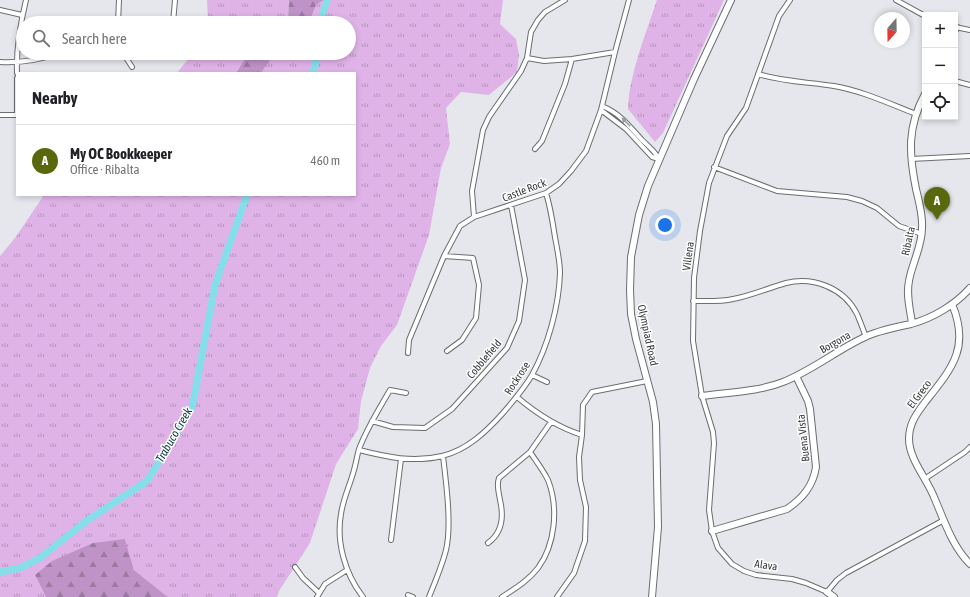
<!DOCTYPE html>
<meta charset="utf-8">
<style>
:root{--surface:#fff;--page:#f2f2f2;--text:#202124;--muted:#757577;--line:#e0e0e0;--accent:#59670d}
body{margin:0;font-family:"Asap Condensed",sans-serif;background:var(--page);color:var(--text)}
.controls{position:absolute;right:12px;top:12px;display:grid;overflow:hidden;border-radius:0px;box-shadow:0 2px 6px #0003}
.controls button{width:36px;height:36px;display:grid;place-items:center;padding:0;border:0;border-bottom:1px solid var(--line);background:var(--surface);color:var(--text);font:20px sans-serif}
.compass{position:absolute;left:874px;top:12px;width:36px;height:36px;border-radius:50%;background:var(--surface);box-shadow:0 2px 6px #0003;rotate:200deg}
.you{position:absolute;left:665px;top:225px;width:14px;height:14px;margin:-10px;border:3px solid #fff;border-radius:50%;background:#1a73e8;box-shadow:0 0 0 6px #1a73e833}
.badge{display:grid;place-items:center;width:26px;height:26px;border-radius:50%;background:var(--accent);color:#fff;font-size:13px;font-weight:700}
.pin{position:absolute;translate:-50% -33px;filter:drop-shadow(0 1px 2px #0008)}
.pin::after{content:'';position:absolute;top:21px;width:14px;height:12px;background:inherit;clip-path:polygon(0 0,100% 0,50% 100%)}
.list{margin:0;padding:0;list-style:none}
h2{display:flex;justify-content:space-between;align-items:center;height:52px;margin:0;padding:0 16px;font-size:17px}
h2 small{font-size:13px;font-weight:400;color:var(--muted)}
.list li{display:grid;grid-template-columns:26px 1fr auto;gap:12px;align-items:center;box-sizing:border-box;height:72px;padding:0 16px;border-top:1px solid var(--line)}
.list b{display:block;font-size:15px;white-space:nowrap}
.list p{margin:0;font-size:13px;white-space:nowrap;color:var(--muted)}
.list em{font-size:13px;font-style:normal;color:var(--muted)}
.icon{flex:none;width:22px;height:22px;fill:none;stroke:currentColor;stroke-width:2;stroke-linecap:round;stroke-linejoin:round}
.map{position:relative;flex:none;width:970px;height:597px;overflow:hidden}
.search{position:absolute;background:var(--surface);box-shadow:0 2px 6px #0003;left:16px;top:16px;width:340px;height:44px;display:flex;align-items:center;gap:10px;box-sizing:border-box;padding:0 14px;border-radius:22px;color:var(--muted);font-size:15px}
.panel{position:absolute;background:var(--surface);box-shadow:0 2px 6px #0003;left:16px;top:72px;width:340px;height:124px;border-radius:0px}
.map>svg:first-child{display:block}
.grass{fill:url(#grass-tufts)}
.forest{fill:url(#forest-firs)}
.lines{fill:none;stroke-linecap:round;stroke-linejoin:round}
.river{stroke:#85dfea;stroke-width:7}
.street-casing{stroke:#6a6d71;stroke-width:6}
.secondary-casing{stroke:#6a6d71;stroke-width:8}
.street{stroke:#fff;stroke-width:4}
.secondary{stroke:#fff;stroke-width:6}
.oneway{fill:#9c9c9e}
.labels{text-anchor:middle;stroke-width:3;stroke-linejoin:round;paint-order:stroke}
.street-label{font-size:11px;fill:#383a3c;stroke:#fff}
.water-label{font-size:12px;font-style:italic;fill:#0e3a3f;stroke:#fff}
</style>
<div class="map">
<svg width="970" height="597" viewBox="0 0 970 597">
<defs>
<pattern id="grass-tufts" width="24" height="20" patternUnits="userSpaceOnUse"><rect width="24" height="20" fill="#e0b3e8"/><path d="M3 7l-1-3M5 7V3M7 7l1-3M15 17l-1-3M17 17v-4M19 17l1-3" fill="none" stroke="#b793bd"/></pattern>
<pattern id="forest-firs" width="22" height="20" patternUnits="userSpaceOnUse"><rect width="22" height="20" fill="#bf93c7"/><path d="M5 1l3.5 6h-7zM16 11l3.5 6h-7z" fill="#9c79a3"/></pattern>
</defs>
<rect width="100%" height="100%" fill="#e5e7ed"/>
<path class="grass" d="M207,0H289L288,18L271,19L264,23H207L208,20Z
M324,0H503L500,24L516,39L519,55L517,72L489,95L461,92L446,108L450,144L441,168L429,235L397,325L381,346L370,368L361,401L358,429L336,464L310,543L279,591L277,597H168L134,570L125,539L35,575L46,597H0V256L15,238L44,195H355V73H261L275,53H349V23H309L316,5Z
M657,0H724L663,133L655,142L628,109C629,75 646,33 657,0Z
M193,53H246V57L236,73H177Z"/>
<path class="forest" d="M289,0H324L316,5L309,23H264L271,19L288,18Z
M246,53H275L261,73H236L246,57Z
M125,539L134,570L168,597H46L35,575L52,561L93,543Z"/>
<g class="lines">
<path class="river" d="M320,23L327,0
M312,73L315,67L317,53
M0,572L20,568L40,558L85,522L147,481L192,408L215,285L247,195"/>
<defs>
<path id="street" d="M790,0L779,16L746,108L727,136L709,183L700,231L694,278L693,341L702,396L713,432L714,443L709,510L712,531L718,548L732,564L744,571L756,575L792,579L806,583L827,592L837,580L846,573L944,520
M896,0L925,16
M0,10L22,15
M118,23L119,0
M173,23L175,0
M955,27L970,30
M123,53L132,67
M527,58L544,61L572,59L615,52
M0,62C20,63 40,60 59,53
M17,73C16,48 20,25 26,0
M758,74C783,82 809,82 834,86C863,91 890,104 916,114
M955,81L970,85
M602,106C621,114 629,126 642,140C648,146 655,151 659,159
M601,110L626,129L652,157L659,159
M0,115H17
M17,115V78
M535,149L542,141L565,84L572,59
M911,159L970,156
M714,167L777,191L847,197L862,201L877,208L899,226L922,234
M474,217L472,191L483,130L489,117L521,71L527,58L531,32L538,20L545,12L565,0
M444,256L473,258L479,285L476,318L462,340L447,351
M693,301C706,301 720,302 733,299C751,296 768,288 786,283C813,276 844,288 857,314C860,321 863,329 866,337
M408,353L409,340L444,256L460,226L474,217L546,193L559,184L571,171L586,151L601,110L615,52L629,0
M532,375L547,382
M517,397C537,414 557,427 582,435
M372,421L393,427L425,428L452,409L507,348L519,321L525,280L511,205
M359,450C387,457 413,463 442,456C467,450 486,432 503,413C513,401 524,389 532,375C548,346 559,306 560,273C560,259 556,245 554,231C552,218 550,206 546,193
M926,478L965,452L970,447
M391,540L401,459
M488,543C502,533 504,517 500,500C499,492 496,486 499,478L530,452L551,422
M295,567L303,578L319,593
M408,595L413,597
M317,597L325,584L347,570
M363,597C345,574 336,542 341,514C343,499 350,485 354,470C356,463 357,456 359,449C367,428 379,409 390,390L406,393
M429,597C435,582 442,566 446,550C452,525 446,482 443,456
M502,597C514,589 528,581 538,568C555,545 559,508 548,480C543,470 536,461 530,452
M557,597L574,573L585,541L586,507L580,480L579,457L582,435L583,405L592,392L647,381"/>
<path id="secondary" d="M955,30L956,27
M952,304C970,347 953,367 926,401C917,413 909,423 909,439C909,459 927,479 934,497C944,520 952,546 970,564
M912,323C910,309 906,295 909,281C912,263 922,247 922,228C923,215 919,202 916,189C909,154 907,127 925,94
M702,396C729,392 758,392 783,382C813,370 838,349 867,336C881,330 896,327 911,324C933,318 955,305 970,288
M712,531L787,509C803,498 813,486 816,467L810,409L808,401L796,376
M827,592L834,597
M652,597L658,527L656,424L653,402L636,339L631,314L630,290L631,257L639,215L648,186L694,79L731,0"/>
</defs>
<use href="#street" class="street-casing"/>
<use href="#secondary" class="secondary-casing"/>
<use href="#street" class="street"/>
<use href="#secondary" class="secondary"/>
</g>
<defs><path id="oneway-solid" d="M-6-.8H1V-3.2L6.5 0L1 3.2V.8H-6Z"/></defs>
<use class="oneway" href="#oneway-solid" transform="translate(626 122) rotate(-134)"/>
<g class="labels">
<g class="street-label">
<text transform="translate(524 190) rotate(-21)" y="4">Castle Rock</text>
<text transform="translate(908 241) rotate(-78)" y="4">Ribalta</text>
<text transform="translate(688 256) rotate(-82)" y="4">Villena</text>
<text transform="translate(648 335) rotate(78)" y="4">Olympiad Road</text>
<text transform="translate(835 342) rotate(-30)" y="4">Borgona</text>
<text transform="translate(484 359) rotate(-50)" y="4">Cobblefield</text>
<text transform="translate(517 378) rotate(-57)" y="4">Rockrose</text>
<text transform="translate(919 394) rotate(-53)" y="4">El Greco</text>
<text transform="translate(803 438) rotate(-96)" y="4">Buena Vista</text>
<text transform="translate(766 565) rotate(8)" y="4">Alava</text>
</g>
<g class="water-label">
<text transform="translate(174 435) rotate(-60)" y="4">Trabuco Creek</text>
</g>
</g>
</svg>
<div class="controls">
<button>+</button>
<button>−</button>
<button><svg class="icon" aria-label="locate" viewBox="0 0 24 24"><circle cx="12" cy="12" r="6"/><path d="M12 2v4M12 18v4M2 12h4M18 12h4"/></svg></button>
</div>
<svg class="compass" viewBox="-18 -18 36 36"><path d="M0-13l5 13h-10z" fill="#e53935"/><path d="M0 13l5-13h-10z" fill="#757577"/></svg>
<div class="you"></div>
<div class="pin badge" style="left:937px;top:220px">A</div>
<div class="search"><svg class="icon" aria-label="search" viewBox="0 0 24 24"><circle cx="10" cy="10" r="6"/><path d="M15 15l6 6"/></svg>Search here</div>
<section class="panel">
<h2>Nearby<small></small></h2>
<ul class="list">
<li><span class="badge">A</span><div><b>My OC Bookkeeper</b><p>Office · Ribalta</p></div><em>460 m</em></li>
</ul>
</section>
</div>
